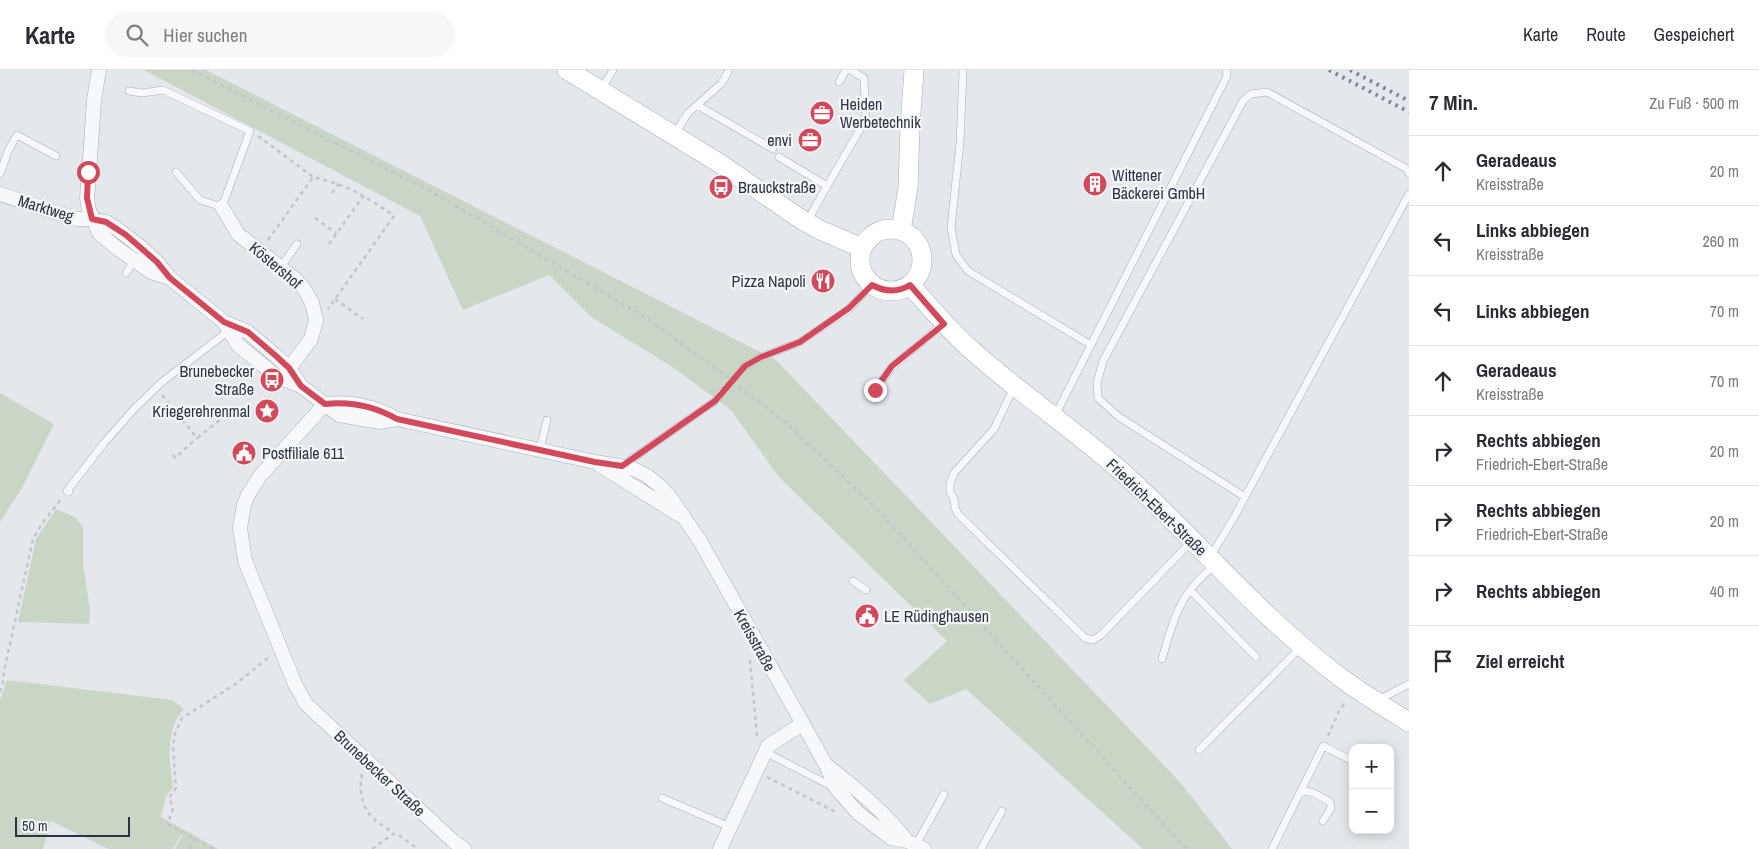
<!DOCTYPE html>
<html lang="de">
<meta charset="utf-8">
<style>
:root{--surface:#fff;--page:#f7f7f7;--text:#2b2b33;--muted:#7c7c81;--line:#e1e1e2}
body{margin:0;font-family:"Archivo Narrow",sans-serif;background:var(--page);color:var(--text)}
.controls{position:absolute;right:15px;bottom:15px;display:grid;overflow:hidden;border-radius:10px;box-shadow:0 2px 12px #0003}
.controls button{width:45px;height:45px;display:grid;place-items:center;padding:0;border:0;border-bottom:1px solid var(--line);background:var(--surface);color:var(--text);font:25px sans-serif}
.scale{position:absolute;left:15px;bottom:12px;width:115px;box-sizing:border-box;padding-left:5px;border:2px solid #2b3445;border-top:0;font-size:14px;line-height:18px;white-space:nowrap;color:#2b3445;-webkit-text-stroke:4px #f4f6f9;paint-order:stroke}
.stop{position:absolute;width:15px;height:15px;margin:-11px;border:4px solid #d1495b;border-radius:50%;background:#fff}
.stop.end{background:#d1495b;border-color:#fff;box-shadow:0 1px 5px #0008}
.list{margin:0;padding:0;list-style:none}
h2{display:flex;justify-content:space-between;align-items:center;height:65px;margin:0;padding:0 20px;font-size:21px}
h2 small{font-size:16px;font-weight:400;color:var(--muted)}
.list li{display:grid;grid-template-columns:32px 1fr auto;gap:15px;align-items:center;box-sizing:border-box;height:70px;padding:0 20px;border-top:1px solid var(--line)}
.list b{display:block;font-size:19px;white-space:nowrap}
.list p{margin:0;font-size:16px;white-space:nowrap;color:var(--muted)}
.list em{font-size:16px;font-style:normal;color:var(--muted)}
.icon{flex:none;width:28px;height:28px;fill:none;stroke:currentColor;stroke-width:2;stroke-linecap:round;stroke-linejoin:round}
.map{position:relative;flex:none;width:1409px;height:779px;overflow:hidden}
header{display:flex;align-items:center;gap:30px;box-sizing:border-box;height:70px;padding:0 25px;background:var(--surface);border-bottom:1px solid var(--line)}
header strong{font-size:24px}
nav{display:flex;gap:28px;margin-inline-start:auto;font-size:18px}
.search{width:350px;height:45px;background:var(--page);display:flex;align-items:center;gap:12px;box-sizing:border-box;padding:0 18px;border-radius:28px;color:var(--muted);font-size:19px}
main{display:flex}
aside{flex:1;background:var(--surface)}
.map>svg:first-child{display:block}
.green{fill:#c9d6c5}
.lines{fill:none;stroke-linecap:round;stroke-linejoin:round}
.lane-casing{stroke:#a9aeb7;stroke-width:8}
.street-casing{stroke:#a9aeb7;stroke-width:15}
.secondary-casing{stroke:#a9aeb7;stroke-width:20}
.path{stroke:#c2c5cb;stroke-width:2.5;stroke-dasharray:4 4;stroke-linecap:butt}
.lane{stroke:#f7f8fa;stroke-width:7}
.street{stroke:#f7f8fa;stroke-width:14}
.secondary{stroke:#fff;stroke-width:19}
.rail{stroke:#7d8696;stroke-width:4;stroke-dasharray:2.5 5;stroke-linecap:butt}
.path-bridge{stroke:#c2c5cb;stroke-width:2.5;stroke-dasharray:4 4;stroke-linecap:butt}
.route{stroke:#d1495b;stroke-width:6}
.labels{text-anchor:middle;stroke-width:4.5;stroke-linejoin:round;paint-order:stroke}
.poi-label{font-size:16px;fill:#2b3445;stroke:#f4f6f9;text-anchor:start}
.street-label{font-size:16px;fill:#2b3445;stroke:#f4f6f9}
</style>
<header>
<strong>Karte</strong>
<div class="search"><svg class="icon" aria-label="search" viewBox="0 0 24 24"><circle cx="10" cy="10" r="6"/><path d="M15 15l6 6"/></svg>Hier suchen</div>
<nav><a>Karte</a><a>Route</a><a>Gespeichert</a></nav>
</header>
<main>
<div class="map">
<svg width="1409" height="779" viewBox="0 0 1409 779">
<rect width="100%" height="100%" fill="#e4e7ec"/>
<path class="green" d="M144,0H206L776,290L1180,712L1232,779H1143L966,619L930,634L904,610L947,571L778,406L731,340L671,296L591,247L549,205L463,240L420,146Z
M0,323L54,354L22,418L0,452Z
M56,439L75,447L83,457V494L90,540L89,554L18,552L36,469Z
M7,610L172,630L184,639C165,659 169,691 173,717L166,726L161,747L184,760L173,779H108L51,751L43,779H0V630Z
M185,760L218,779H175Z"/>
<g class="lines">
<defs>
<path id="lane" d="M963,0L960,73L951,157L956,185L968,201L1091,275
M839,12L846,0
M601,20L613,0
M129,21L142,23L163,20L250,61L222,137L200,130L176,102
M697,35L773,79
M674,65L688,43L722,13L728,2
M779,87L827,116L807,152
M0,104L8,81L17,65L56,86
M827,116L866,49L864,8L850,0
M281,197L297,174
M126,203L134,191
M745,296L761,287L800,272L849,239L871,215
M1014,317L994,359L954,403L950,414V422L954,429L955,438L958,444L1085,568L1093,570L1101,565L1191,472
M875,320L892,297L943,254
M1055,346L1227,6L1226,0
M540,379L547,350
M623,395L715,331L722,322
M69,422L67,421L104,373L135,338L162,312L231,259
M1245,427L1119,347L1098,328L1097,313L1103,291L1243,31L1251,24L1267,22L1407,99L1409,103
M1210,487L1232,451L1409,124
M853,511L866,520
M1191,521L1256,587
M1162,589C1168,570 1172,550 1182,533C1189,518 1204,505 1216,494
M1378,630L1409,614
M1199,680L1302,576
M765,682L835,718
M1299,724C1310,717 1320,727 1330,732L1331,738L1323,751
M662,728L730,757
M916,775L944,724
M981,779L1002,741
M1272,779L1323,676L1353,691"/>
<path id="street" d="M99,0L94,30L89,103L87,128L89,140L99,163L117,178L151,202L170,208
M0,124L76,149H92L106,152L116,158L142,178L157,192L170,208L224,252L248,262L276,286L289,298L301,316
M222,137L238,164L294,208L303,217L312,233L316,250L311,269L281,309
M224,252L238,275L276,306L301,316L339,345L380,352L397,349
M325,334C352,331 374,336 397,349L595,392L631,398L646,405L660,416L670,427L700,471L826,695L836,718L858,743L891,768L907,771L924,779
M325,334L260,406L248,425L244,434L240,458L245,491L295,614L306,634L453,771L464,779
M598,394L681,446
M826,695C855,717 885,742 907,771
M720,779L768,676L802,654"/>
<path id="secondary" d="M567,0L719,93L799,148L820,160L862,178
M860 190a31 31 0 1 1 62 0a31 31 0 1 1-62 0Z
M901,160L908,118L910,57L914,0
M910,215C931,238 951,263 975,283C1022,325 1075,360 1122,402C1195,468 1258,545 1336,604C1359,622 1384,637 1409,652"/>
</defs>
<use href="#lane" class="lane-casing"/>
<use href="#street" class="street-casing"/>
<use href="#secondary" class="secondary-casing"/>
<path class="path" d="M192,0L432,122L645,247L726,306
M258,66L313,107
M332,123L339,113
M315,148L336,163
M268,170L313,107C349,116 364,125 394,146L328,239
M329,174L364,125
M335,229L363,249
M728,315L738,304
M739,316L786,353L876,438L1186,779
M162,325L197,368L220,350L218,348
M173,385L175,388L197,368
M750,590L757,666
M0,622L3,613L4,601L33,469L41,455L61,429
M1328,666L1339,641L1346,631
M362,704C359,720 361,737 374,749C380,755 387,757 393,764
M767,707L836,742
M189,779L194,769
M213,779L168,754L173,738L169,728L176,718L173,679L174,666L182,648L236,614L269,587
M372,779L393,764H397L418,779"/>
<use href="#lane" class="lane"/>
<use href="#street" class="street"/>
<use href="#secondary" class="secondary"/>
<path class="rail" d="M1329,0L1409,42
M1350,0L1409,31"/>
<path class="path-bridge" d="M726,306L739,316"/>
</g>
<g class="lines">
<path class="route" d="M88,102L87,128L92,149L106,152L126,165L157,192L170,208L224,252L248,262L276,286L289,298L301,316L325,334C352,331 374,336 397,349L595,392L622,396L715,331L745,296L761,287L800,272L849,238L872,215C885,222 897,223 910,215L944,254L892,296L875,320"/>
</g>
<defs>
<symbol id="office-disc" viewBox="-11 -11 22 22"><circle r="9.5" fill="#d1495b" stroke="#f4f6f9"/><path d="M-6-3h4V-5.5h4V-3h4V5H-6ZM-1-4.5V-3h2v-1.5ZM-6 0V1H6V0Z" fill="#fff"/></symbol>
<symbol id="building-disc" viewBox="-11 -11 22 22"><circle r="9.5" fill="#d1495b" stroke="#f4f6f9"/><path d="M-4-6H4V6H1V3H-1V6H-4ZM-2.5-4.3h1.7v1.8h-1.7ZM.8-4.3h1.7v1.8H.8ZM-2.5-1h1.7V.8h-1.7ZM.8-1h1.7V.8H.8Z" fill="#fff"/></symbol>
<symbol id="bus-disc" viewBox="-11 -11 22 22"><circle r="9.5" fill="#d1495b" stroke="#f4f6f9"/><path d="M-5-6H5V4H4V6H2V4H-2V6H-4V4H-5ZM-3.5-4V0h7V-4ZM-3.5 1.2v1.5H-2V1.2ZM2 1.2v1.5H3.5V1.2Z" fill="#fff"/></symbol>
<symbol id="restaurant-disc" viewBox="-11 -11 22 22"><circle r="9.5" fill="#d1495b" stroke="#f4f6f9"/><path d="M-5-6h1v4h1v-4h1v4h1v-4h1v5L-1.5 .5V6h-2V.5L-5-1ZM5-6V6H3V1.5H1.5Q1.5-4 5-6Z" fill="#fff"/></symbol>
<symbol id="sight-disc" viewBox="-11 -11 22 22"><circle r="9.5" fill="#d1495b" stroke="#f4f6f9"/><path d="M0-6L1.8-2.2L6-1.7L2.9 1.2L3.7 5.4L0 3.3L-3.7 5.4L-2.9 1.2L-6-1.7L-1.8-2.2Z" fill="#fff"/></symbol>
<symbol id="civic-disc" viewBox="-11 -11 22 22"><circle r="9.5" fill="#d1495b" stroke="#f4f6f9"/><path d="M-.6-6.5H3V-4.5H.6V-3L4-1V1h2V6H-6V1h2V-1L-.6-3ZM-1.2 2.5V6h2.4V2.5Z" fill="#fff"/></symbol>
</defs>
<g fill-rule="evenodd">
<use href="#office-disc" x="808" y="29" width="28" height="28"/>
<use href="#office-disc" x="796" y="56" width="28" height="28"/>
<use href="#building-disc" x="1081" y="100" width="28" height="28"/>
<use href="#bus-disc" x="707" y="103" width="28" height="28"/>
<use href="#restaurant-disc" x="809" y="197" width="28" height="28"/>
<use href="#bus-disc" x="258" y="296" width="28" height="28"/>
<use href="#sight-disc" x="253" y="327" width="28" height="28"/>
<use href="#civic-disc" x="230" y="369" width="28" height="28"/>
<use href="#civic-disc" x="853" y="532" width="28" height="28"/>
</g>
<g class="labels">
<g class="poi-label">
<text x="840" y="40">Heiden<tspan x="840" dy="18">Werbetechnik</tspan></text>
<text x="792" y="76" text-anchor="end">envi</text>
<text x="1112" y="111">Wittener<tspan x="1112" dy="18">Bäckerei GmbH</tspan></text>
<text x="738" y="123">Brauckstraße</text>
<text x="806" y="217" text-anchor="end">Pizza Napoli</text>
<text x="254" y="307" text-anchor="end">Brunebecker<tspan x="254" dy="18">Straße</tspan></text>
<text x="250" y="347" text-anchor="end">Kriegerehrenmal</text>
<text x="262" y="389">Postfiliale 611</text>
<text x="884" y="552">LE Rüdinghausen</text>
</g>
<g class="street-label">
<text transform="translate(46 138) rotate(17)" y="6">Marktweg</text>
<text transform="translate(276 195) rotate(40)" y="6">Köstershof</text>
<text transform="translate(1157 437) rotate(44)" y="6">Friedrich-Ebert-Straße</text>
<text transform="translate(755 570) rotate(61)" y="6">Kreisstraße</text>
<text transform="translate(380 703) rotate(43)" y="6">Brunebecker Straße</text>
</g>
</g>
</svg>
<div class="controls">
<button>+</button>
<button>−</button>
</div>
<div class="scale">50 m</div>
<div class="stop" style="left:88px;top:102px"></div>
<div class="stop end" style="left:875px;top:320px"></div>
</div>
<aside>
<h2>7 Min.<small>Zu Fuß · 500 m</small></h2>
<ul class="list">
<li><svg class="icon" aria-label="ahead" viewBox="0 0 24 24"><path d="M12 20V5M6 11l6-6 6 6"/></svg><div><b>Geradeaus</b><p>Kreisstraße</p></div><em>20 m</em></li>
<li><svg class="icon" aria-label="left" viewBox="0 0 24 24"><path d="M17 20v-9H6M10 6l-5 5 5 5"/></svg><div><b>Links abbiegen</b><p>Kreisstraße</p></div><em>260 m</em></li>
<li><svg class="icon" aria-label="left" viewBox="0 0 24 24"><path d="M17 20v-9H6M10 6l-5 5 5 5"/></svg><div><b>Links abbiegen</b></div><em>70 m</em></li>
<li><svg class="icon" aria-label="ahead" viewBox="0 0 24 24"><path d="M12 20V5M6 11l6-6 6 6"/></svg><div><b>Geradeaus</b><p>Kreisstraße</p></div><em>70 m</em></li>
<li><svg class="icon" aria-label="right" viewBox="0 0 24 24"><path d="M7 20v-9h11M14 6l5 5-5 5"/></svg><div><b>Rechts abbiegen</b><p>Friedrich-Ebert-Straße</p></div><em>20 m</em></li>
<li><svg class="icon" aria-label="right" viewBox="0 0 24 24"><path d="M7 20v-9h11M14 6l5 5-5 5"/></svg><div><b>Rechts abbiegen</b><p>Friedrich-Ebert-Straße</p></div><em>20 m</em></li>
<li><svg class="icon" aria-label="right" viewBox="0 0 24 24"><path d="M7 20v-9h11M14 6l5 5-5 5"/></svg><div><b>Rechts abbiegen</b></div><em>40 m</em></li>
<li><svg class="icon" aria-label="arrive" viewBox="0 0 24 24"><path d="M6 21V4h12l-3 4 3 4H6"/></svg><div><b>Ziel erreicht</b></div></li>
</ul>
</aside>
</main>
